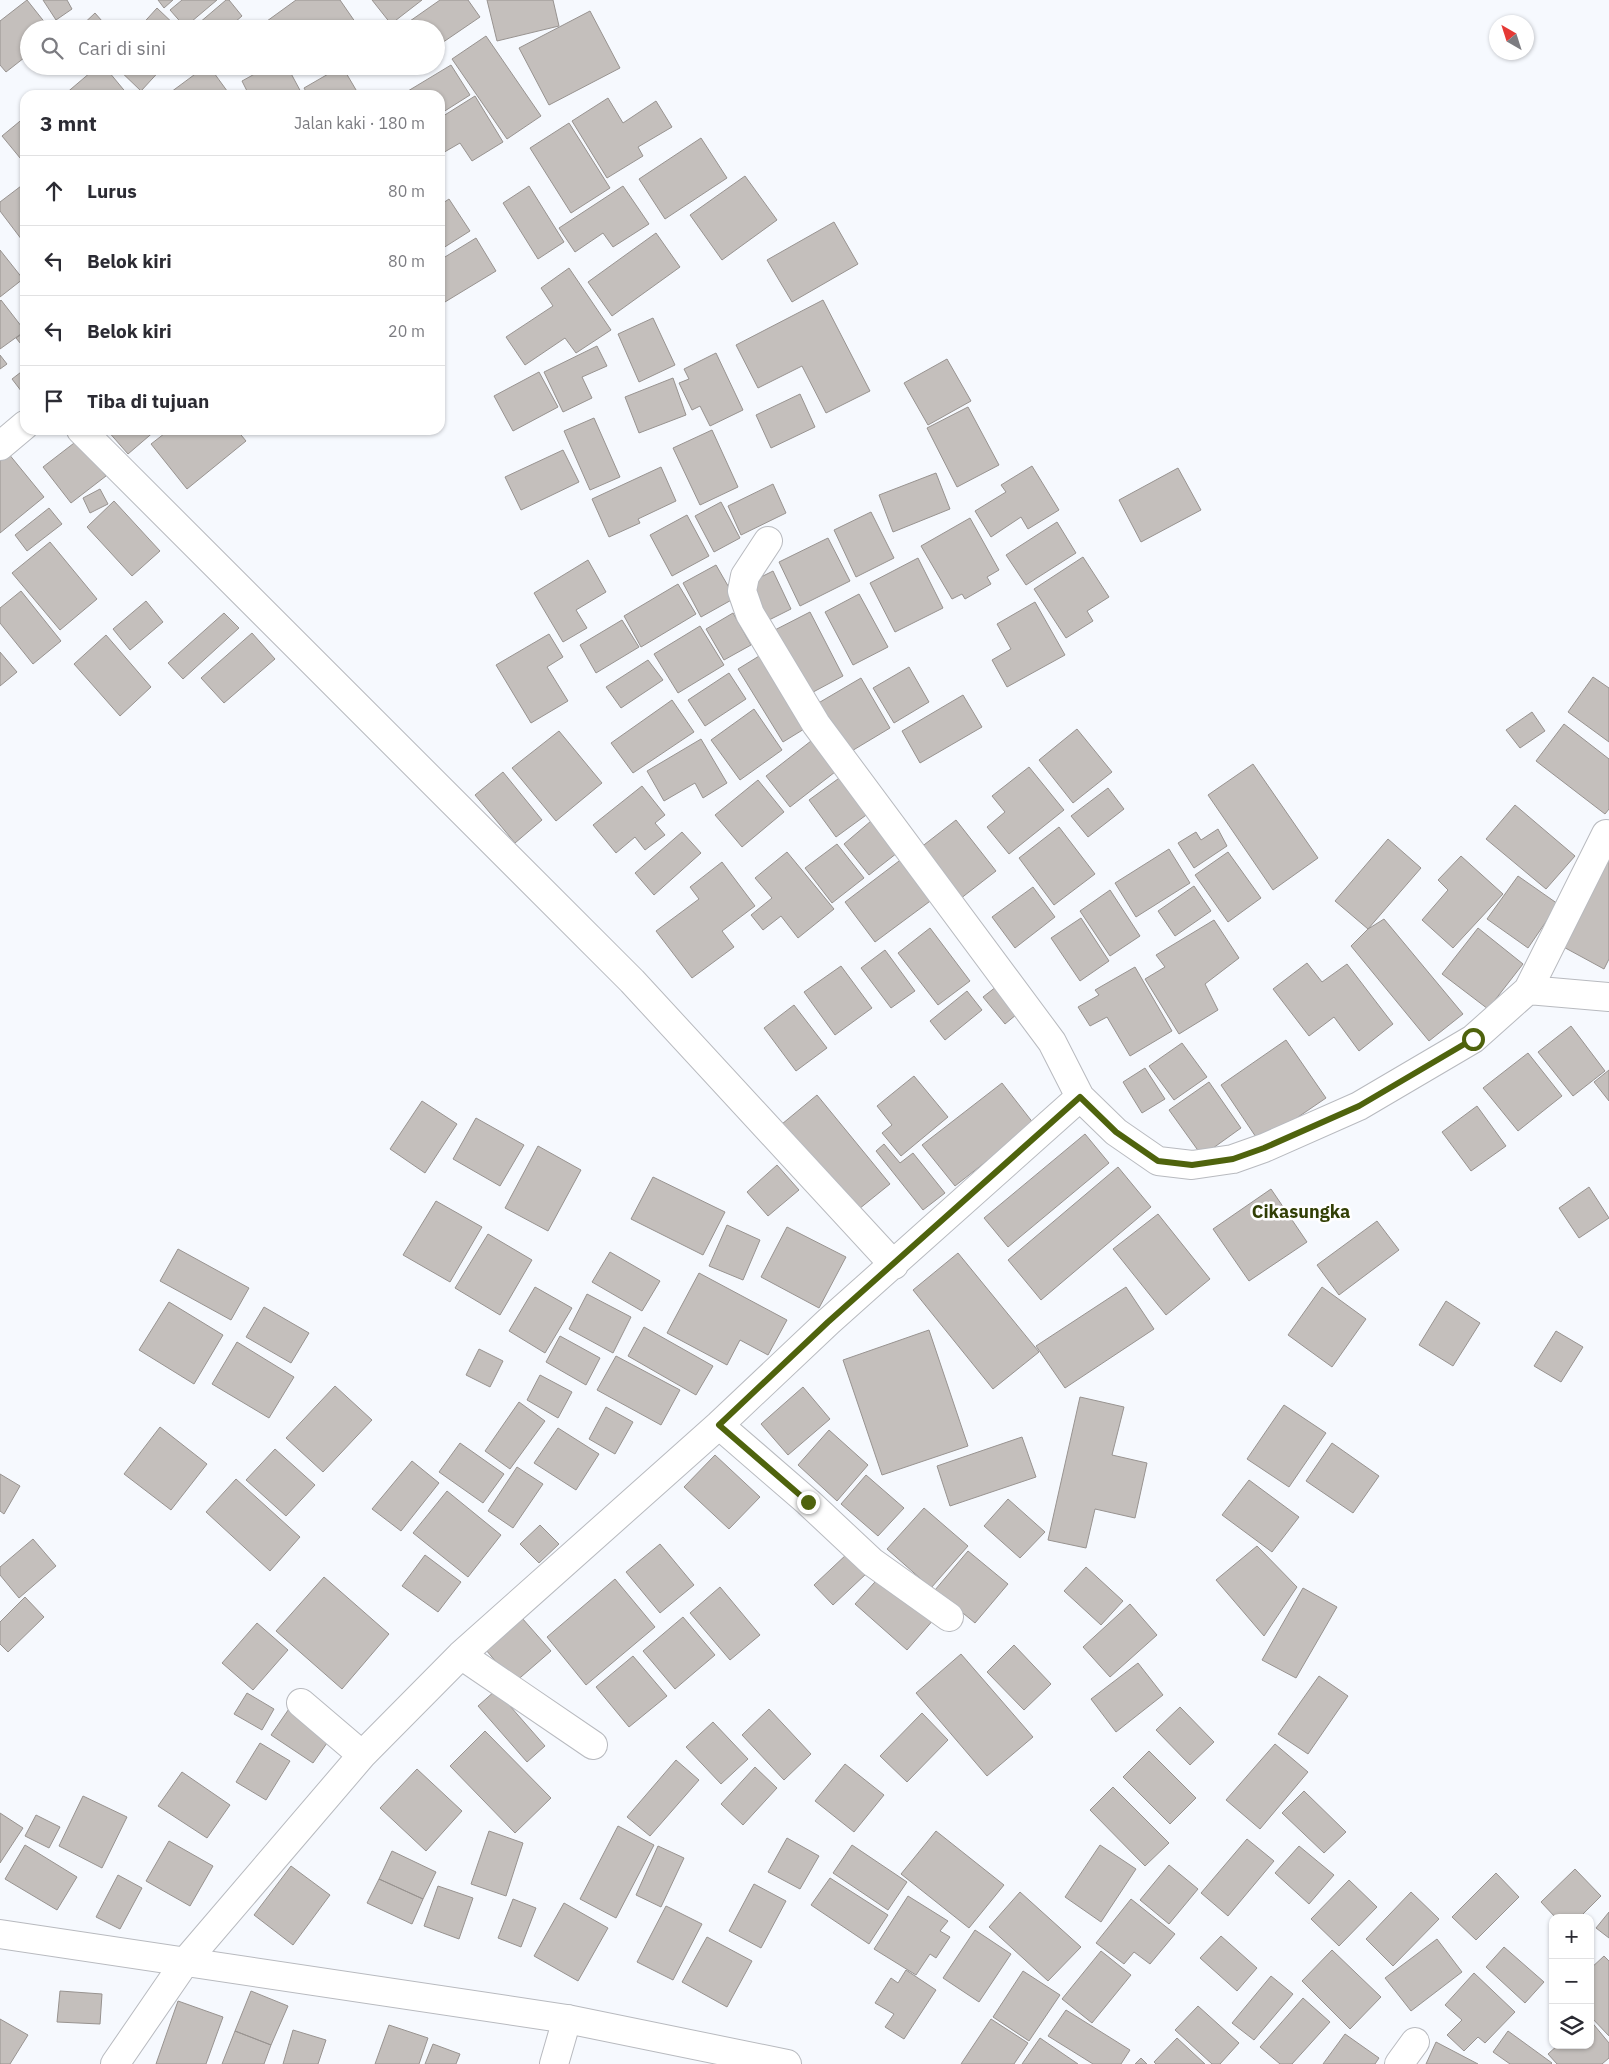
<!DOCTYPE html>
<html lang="id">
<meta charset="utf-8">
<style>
:root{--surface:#fff;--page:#f7f7f7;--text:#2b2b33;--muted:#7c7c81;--line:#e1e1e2}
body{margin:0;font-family:"IBM Plex Sans",sans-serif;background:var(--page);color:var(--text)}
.controls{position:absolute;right:15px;bottom:15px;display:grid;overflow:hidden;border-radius:10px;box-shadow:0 1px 4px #0004}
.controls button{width:45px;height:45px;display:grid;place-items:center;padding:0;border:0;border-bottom:1px solid var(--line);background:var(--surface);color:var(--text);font:25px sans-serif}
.compass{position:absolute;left:1489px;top:15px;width:45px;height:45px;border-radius:50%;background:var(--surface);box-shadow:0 1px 4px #0004;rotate:321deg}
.stop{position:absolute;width:15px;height:15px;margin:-11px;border:4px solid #4f630d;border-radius:50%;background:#fff}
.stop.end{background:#4f630d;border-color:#fff;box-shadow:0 1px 5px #0008}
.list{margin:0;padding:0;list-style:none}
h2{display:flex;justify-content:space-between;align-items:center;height:65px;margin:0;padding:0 20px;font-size:21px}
h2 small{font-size:16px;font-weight:400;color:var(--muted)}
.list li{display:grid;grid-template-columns:32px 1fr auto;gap:15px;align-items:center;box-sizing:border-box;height:70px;padding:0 20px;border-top:1px solid var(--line)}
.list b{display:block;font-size:19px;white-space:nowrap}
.list em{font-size:16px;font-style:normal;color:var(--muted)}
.icon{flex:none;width:28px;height:28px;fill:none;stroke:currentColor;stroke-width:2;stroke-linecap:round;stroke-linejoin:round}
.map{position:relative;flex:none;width:1609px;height:2064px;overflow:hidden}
.search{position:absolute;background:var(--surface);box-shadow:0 1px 4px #0004;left:20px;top:20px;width:425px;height:55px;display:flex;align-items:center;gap:12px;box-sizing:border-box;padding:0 18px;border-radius:28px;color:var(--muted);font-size:19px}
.panel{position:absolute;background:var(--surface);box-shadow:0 1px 4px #0004;left:20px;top:90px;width:425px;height:345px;border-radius:15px}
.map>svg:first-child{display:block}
.building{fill:#c4bfbc;stroke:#989390}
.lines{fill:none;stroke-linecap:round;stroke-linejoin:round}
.minor-casing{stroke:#b8babf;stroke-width:30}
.tertiary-casing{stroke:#b8babf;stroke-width:30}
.minor{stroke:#fff;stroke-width:28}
.tertiary{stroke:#fff;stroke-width:28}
.route{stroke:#4f630d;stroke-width:6}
.labels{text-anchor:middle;stroke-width:5;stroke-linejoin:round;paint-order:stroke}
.quarter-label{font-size:18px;font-weight:bold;fill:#323f05;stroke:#fff}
</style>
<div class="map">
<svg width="1609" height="2064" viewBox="0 0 1609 2064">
<rect width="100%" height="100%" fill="#f6f9fe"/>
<path class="building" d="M27,0L50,29H29V54L6,72L0,65V21Z
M43,0H67L72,9L56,20Z
M158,0H173L164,8Z
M182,0H217L185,27L170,10Z
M226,0H229L242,16L227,29H192Z
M296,0H340L360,29H256Z
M372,0H422L391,24Z
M440,0H468L480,17L436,47V29H416L410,21Z
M487,0H553L559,26L497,41Z
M157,8L179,29H138Z
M590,11L620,68L549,105L519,48Z
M95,13L109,29H78Z
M486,36L541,116L507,139L452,59Z
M451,65L470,95L440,114V95H411L408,91Z
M98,66H104L128,95H64Z
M115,66H164L141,91Z
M206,66H209L230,95H167Z
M269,66H287L302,94L249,95L242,81Z
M342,66L359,95H308L304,88Z
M475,96L503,142L472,161L460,143L441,154L440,118Z
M608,98L623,123L656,101L672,127L638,147L643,156L607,178L572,121Z
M25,117V164L2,136Z
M569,123L610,188L571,213L530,148Z
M701,138L727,178L665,219L639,179Z
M745,176L777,220L722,260L690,215Z
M25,183V244L0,211V202Z
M529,186L564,242L538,259L503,203Z
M623,186L649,224L613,247L603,233L575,252L559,228Z
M449,199L470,231L440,250V205Z
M834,222L858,264L792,302L767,260Z
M656,233L680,267L612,316L588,282Z
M476,238L496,271L440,305V260Z
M0,250L23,279L0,297Z
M569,268L611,330L576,353L565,338L525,365L506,337L553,306L541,288Z
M1,300L25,331L0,349V301Z
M823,300L870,391L826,413L802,366L758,388L736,345Z
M653,318L675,365L639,382L618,334Z
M25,332V349L16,338Z
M597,346L607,366L582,377L592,398L563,412L544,372Z
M716,353L743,410L710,426L700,406L692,410L679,383L689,379L684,369Z
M0,355L7,364L0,369Z
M947,359L971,401L928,425L904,383Z
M25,369V396L12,379Z
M539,372L558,407L513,431L494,396Z
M673,378L686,415L639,433L625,397Z
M800,394L815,427L771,448L756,415Z
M968,407L999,465L957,487L927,428Z
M594,418L620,477L590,490L564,431Z
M107,430H156L128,454Z
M169,430H237L246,441L187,489L151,444Z
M712,430L738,487L700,505L673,448Z
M78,440L106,476L71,503L43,467Z
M563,450L579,482L521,510L505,477Z
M8,453L44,497L0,533V459Z
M1032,466L1059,510L1028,529L1021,517L991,537L975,511L1006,492L1001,485Z
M661,467L676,501L638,519L640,523L609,537L592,499Z
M1178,468L1201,510L1141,542L1119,500Z
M936,473L950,509L893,532L879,495Z
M773,484L786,513L741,535L728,506Z
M100,489L108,504L90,513L83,498Z
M114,501L160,551L132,576L87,527Z
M721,502L740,538L714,552L695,516Z
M49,508L62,524L27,551L15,535Z
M871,512L894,558L856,577L834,530Z
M687,515L709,556L672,576L650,535Z
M970,518L999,570L987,577L991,584L965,599L962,594L952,599L921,546Z
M1057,522L1076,553L1026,585L1006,555Z
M828,538L850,581L800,606L779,562Z
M50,542L97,599L60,630L12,573Z
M1083,557L1109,597L1087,611L1093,621L1066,638L1034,589Z
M918,558L943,608L895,632L870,583Z
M588,560L606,592L576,610L587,628L563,642L534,593Z
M716,565L735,598L701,617L683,583Z
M773,571L791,609L765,622L747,584Z
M678,584L696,614L641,647L624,616Z
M21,591L61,641L33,664L0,623V608Z
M859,594L888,647L853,665L825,612Z
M146,601L163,622L130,650L113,629Z
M1035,602L1065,655L1007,687L992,660L1011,649L997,624Z
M810,612L843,676L802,698L769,633Z
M224,613L239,628L183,679L168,663Z
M733,613L751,645L724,660L706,629Z
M622,620L639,647L596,673L580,645Z
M700,626L724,665L678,693L654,654Z
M252,633L275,659L224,703L201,678Z
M549,634L563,657L547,667L568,701L531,723L496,665Z
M106,635L151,687L120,716L74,664Z
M0,652L17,672L0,686Z
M764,653L809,726L783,742L738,669Z
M648,660L663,680L621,708L606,687Z
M909,667L929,702L894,723L873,688Z
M729,673L746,699L705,726L688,700Z
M1593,677L1609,688V742L1568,712Z
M861,678L890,728L845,755L815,705Z
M963,695L982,727L920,763L902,731Z
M672,700L694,732L633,773L611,743Z
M754,709L782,750L740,780L711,740Z
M1532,712L1545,731L1520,748L1506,730Z
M1564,724L1609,759V809L1605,814L1536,761Z
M1077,729L1112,772L1073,803L1039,760Z
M559,731L602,783L556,821L512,768Z
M701,739L727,783L703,798L695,783L664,801L647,771Z
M811,741L835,772L790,807L766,776Z
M1253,764L1318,858L1273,890L1208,795Z
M1029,767L1064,810L1009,854L987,827L1005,812L992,796Z
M503,772L542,820L515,843L475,795Z
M842,776L869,813L836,837L809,800Z
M758,780L784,812L742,847L715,815Z
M642,786L665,815L655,823L665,835L645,850L635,837L616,853L593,825Z
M1108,788L1124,809L1088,837L1071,816Z
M1515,805L1575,856L1546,889L1486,839Z
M956,820L996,871L960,899L920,848Z
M871,821L897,853L869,875L844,844Z
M1059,827L1095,874L1054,905L1019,858Z
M1218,829L1227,846L1194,868L1178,843L1196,832L1201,840Z
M682,832L701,853L654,895L635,873Z
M1388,839L1421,868L1368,929L1335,901Z
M837,844L864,878L832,903L805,868Z
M1609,847V959L1604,969L1558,944Z
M1169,849L1190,883L1136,917L1115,883Z
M787,852L834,909L798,938L781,916L763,930L751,915L772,898L755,878Z
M1228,852L1261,898L1228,922L1195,875Z
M1461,856L1503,894L1453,948L1422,920L1448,890L1438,880Z
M903,858L933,899L875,942L845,902Z
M722,862L755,906L722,931L734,947L692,978L656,931L699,899L690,887Z
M1518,876L1558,904L1528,948L1487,919Z
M1194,886L1211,911L1175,936L1158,911Z
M1033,887L1055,917L1015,948L992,917Z
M1110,890L1140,936L1110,956L1080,911Z
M1081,918L1109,961L1080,981L1051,938Z
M1384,919L1463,1014L1429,1041L1351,946L1368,929Z
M1214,920L1239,958L1205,984L1218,1010L1179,1034L1145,979L1165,967L1156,955Z
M930,928L970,981L938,1005L898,953Z
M1478,928L1523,964L1488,1009L1442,974Z
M885,950L915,991L891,1008L861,968Z
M1307,963L1322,982L1347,964L1393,1024L1359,1051L1334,1017L1309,1036L1273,989Z
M841,966L872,1008L835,1035L804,992Z
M1135,967L1172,1031L1130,1056L1107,1017L1090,1026L1078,1007L1099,995L1095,990Z
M1001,983L1022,1010L1005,1024L983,997Z
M967,991L982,1010L945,1040L930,1021Z
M794,1005L827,1048L796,1071L764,1028Z
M1571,1026L1605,1071L1573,1096L1538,1052Z
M1286,1040L1326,1098L1260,1143L1221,1085Z
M1182,1043L1207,1077L1174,1100L1149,1066Z
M1528,1053L1562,1096L1518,1131L1483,1088Z
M1145,1068L1165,1099L1142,1113L1123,1082Z
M1609,1070V1101L1594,1082Z
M914,1076L948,1117L901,1156L882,1133L892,1125L877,1106Z
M1209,1082L1241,1128L1202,1156L1169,1110Z
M1002,1083L1034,1124L955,1186L922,1145Z
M817,1095L890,1184L854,1213L782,1124Z
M422,1101L457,1124L425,1173L390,1149Z
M1477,1106L1506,1146L1471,1171L1442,1132Z
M476,1118L524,1145L500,1186L453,1159Z
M1085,1134L1109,1163L1008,1247L984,1218Z
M884,1144L900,1163L913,1153L945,1193L923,1210L876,1151Z
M538,1146L581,1170L548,1231L505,1208Z
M777,1165L799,1190L768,1216L747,1192Z
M1118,1167L1151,1207L1041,1300L1008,1260Z
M653,1177L725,1212L703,1255L631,1219Z
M1589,1187L1609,1218L1579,1238L1559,1208Z
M1271,1189L1307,1242L1249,1281L1213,1229Z
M436,1201L482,1227L450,1282L403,1255Z
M1158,1214L1210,1279L1166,1315L1113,1249Z
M1377,1221L1399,1250L1339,1295L1317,1265Z
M727,1225L760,1240L743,1280L709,1266Z
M787,1227L846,1257L819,1308L761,1277Z
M488,1234L532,1260L500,1315L455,1288Z
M178,1249L249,1288L231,1320L160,1281Z
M610,1252L660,1281L642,1311L592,1282Z
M958,1253L1039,1352L993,1389L913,1290Z
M699,1273L787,1320L768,1355L740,1340L727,1365L667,1333Z
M535,1287L572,1308L545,1353L509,1331Z
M1126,1287L1154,1329L1065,1388L1036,1346Z
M1322,1287L1366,1319L1332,1367L1288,1335Z
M587,1294L631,1317L613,1353L569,1329Z
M1446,1301L1480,1323L1453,1366L1419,1345Z
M169,1302L223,1335L194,1384L139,1350Z
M264,1307L309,1333L291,1363L246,1337Z
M644,1327L713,1366L696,1395L628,1356Z
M929,1330L968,1446L882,1475L843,1360Z
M1556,1331L1583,1347L1561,1382L1534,1366Z
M560,1336L600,1358L586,1385L546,1362Z
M237,1342L294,1377L269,1418L212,1384Z
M479,1349L503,1361L490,1387L466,1375Z
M616,1356L680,1390L661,1425L597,1390Z
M540,1375L572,1392L558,1418L527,1400Z
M335,1386L372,1420L323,1472L286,1438Z
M803,1387L830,1419L788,1455L761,1424Z
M1080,1397L1124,1407L1112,1455L1147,1463L1135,1518L1095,1509L1086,1548L1048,1540Z
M519,1402L545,1421L510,1469L485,1451Z
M1284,1405L1326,1433L1289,1487L1247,1459Z
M606,1407L633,1422L615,1454L589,1439Z
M160,1427L207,1464L171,1510L124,1474Z
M558,1428L599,1454L576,1490L534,1463Z
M829,1430L868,1465L837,1501L798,1465Z
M1022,1437L1036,1477L950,1506L937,1466Z
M460,1443L504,1474L483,1503L439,1472Z
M1332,1443L1379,1476L1353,1513L1306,1481Z
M275,1449L315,1485L286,1516L246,1480Z
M715,1455L760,1497L729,1529L684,1487Z
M412,1461L439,1483L401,1531L372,1509Z
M517,1467L543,1484L513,1528L488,1511Z
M0,1474L20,1486L4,1514L0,1511Z
M866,1475L904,1508L878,1536L841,1504Z
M236,1479L300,1537L270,1571L206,1512Z
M1249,1480L1299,1517L1272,1552L1222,1515Z
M447,1491L501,1535L468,1577L413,1533Z
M1008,1499L1045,1532L1020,1558L984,1526Z
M924,1508L968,1546L931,1588L887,1549Z
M540,1525L559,1544L539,1563L520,1544Z
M33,1539L56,1566L19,1598L0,1575V1567Z
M660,1544L694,1585L660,1613L626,1572Z
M1257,1546L1297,1587L1264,1636L1216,1580Z
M968,1551L1008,1584L975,1623L935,1590Z
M848,1553L867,1573L833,1605L814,1585Z
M425,1555L461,1582L438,1612L402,1586Z
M1086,1567L1123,1601L1101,1625L1064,1591Z
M884,1572L935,1618L907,1650L855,1604Z
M324,1577L389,1634L342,1689L276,1631Z
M615,1579L655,1627L586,1685L547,1637Z
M720,1587L760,1635L730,1660L690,1613Z
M1303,1588L1337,1607L1296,1678L1262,1660Z
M25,1597L44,1617L8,1652L0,1644V1622Z
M1130,1604L1157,1635L1110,1677L1083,1647Z
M683,1617L715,1655L675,1689L643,1651Z
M522,1618L551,1651L514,1683L486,1650Z
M257,1623L288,1650L253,1690L222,1663Z
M1014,1645L1051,1684L1024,1710L987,1672Z
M961,1654L1033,1737L987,1776L916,1693Z
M633,1656L667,1696L629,1727L596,1687Z
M1138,1663L1163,1695L1116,1732L1091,1699Z
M1319,1676L1348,1696L1308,1754L1278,1734Z
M496,1690L545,1746L527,1762L478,1706Z
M247,1693L274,1709L262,1730L234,1714Z
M293,1703L334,1733L313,1763L271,1735Z
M1180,1707L1214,1742L1190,1765L1156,1730Z
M769,1709L811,1754L784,1780L742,1735Z
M922,1713L948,1740L907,1782L880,1756Z
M713,1722L748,1759L721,1784L686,1747Z
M485,1731L551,1798L515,1833L450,1766Z
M260,1743L290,1761L266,1800L236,1782Z
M1275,1744L1308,1772L1260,1829L1226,1800Z
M1149,1751L1196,1798L1170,1824L1123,1777Z
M676,1760L699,1780L650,1836L627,1817Z
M845,1764L884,1795L854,1832L815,1801Z
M755,1767L777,1788L743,1825L721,1804Z
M417,1769L462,1811L426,1851L380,1808Z
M182,1772L230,1805L207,1838L158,1806Z
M1113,1787L1169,1843L1145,1866L1090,1810Z
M1304,1791L1346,1832L1324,1853L1282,1813Z
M83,1796L127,1817L102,1868L59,1846Z
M0,1813L23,1828L0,1863Z
M36,1815L60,1827L49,1848L25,1836Z
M618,1826L654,1845L616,1918L580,1899Z
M489,1831L523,1843L506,1896L471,1884Z
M936,1831L1004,1885L969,1928L901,1874Z
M787,1838L819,1856L800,1889L768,1872Z
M1247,1839L1274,1861L1228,1916L1201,1893Z
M169,1841L213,1866L190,1906L146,1881Z
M25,1845L77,1877L57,1910L5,1879Z
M852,1845L907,1882L888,1910L833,1873Z
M1100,1845L1136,1869L1101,1922L1065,1897Z
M658,1846L684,1858L661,1907L636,1895Z
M1299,1846L1334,1875L1309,1904L1275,1873Z
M392,1851L436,1872L423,1899L379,1879Z
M1169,1865L1198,1889L1169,1924L1140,1900Z
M291,1866L330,1895L293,1945L254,1915Z
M1575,1869L1601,1896L1579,1918H1556L1541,1902Z
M1496,1873L1519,1897L1476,1940L1452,1917Z
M118,1875L142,1888L120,1929L96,1917Z
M830,1878L888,1915L869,1944L811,1905Z
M379,1879L423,1899L412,1924L367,1903Z
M1349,1880L1377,1907L1339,1946L1311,1919Z
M754,1884L786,1901L761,1948L729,1931Z
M438,1886L473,1898L459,1939L424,1926Z
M1020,1892L1081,1947L1048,1981L989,1927Z
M1411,1892L1439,1919L1393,1966L1366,1939Z
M908,1896L948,1921L940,1931L950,1937L936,1958L930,1954L916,1975L874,1949Z
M513,1899L536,1908L521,1947L498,1938Z
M1131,1899L1175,1934L1150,1964L1134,1952L1124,1964L1096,1943Z
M564,1903L608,1928L578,1981L534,1956Z
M666,1906L702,1924L673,1980L637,1962Z
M1609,1912V1938L1596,1928Z
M975,1930L1011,1954L979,2002L943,1978Z
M1221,1936L1257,1968L1237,1991L1200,1958Z
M707,1937L752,1961L727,2007L682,1982Z
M1437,1939L1462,1972L1411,2011L1385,1978Z
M1504,1947L1544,1982L1525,2003L1486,1967Z
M1332,1950L1381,1997L1350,2029L1302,1981Z
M1101,1951L1131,1975L1092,2023L1062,1999Z
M1604,1956L1609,1961V2036L1590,2016V1969Z
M906,1970L936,1990L904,2039L885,2027L894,2014L875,2003L891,1978L898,1983Z
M1023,1971L1060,1995L1029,2041L993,2017Z
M1474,1973L1515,2012L1485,2043L1478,2037L1464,2051L1447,2035L1462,2020L1445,2005Z
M1271,1976L1293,1994L1254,2040L1232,2023Z
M60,1991L102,1994L100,2024L57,2022Z
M251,1991L288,2006L271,2045L235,2031Z
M1303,1998L1330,2022L1292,2064H1280L1260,2047Z
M178,2001L223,2017L206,2064H156Z
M1198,2006L1239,2043L1220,2064H1212L1175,2030Z
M1066,2010L1130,2050L1121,2064H1093L1048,2036Z
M0,2019L28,2035L10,2064H0Z
M991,2019L1028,2043L1014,2064H961Z
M1590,2020L1609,2043V2058L1602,2064H1557L1548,2054L1558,2045H1590Z
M389,2025L428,2038L419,2064H375Z
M293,2030L326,2040L318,2064H283Z
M235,2031L271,2045L264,2064H222Z
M1508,2031L1552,2063L1551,2064H1510L1493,2052Z
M1345,2034L1379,2058L1375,2064H1323Z
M1040,2038L1078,2064H1022Z
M1177,2038L1205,2064H1156L1154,2062Z
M1436,2042L1478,2064H1426Z
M433,2044L460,2054L456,2064H425Z
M1141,2058L1147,2064H1135Z"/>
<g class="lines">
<defs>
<path id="minor" d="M81,430L632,981L894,1265
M0,446L25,425
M768,541L745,576L742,591L750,614L816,724L1052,1042L1080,1097
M1528,990L1606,834
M719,1425L808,1502L872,1562L949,1617
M461,1655L593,1745
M301,1703L362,1755
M115,2064L185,1962L362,1755L461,1655L719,1425L828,1322L1080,1097L1116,1132L1158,1161L1192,1165L1233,1159L1264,1148L1359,1106L1473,1039L1528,990L1609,997
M554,2064L567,2019
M1399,2064L1415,2042"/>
<path id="tertiary" d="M0,1934L567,2019L787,2064"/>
</defs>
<use href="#minor" class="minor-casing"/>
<use href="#tertiary" class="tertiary-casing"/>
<use href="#minor" class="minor"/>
<use href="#tertiary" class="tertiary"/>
</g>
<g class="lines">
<path class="route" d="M808,1502L719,1425L828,1322L1080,1097L1116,1132L1158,1161L1192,1165L1233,1159L1264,1148L1359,1106L1473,1039"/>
</g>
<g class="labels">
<g class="quarter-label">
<text x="1301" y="1218">Cikasungka</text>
</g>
</g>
</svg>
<div class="controls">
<button>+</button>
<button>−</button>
<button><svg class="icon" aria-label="layers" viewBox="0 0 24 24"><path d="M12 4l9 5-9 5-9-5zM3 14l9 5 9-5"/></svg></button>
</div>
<svg class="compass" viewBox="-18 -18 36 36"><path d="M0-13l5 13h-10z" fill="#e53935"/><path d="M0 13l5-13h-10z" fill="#7c7c81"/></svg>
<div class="stop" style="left:1473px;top:1039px"></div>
<div class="stop end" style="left:808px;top:1502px"></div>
<div class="search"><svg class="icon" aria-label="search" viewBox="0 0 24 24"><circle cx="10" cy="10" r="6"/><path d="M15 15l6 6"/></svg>Cari di sini</div>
<section class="panel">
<h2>3 mnt<small>Jalan kaki · 180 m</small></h2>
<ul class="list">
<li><svg class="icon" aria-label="ahead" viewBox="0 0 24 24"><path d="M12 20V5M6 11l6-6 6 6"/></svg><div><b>Lurus</b></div><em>80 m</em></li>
<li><svg class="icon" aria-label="left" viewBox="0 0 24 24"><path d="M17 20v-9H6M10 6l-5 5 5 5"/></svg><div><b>Belok kiri</b></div><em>80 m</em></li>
<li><svg class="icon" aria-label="left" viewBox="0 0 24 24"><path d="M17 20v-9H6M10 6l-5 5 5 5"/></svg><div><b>Belok kiri</b></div><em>20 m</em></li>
<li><svg class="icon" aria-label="arrive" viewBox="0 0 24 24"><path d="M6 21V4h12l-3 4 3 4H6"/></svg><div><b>Tiba di tujuan</b></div></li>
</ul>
</section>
</div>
